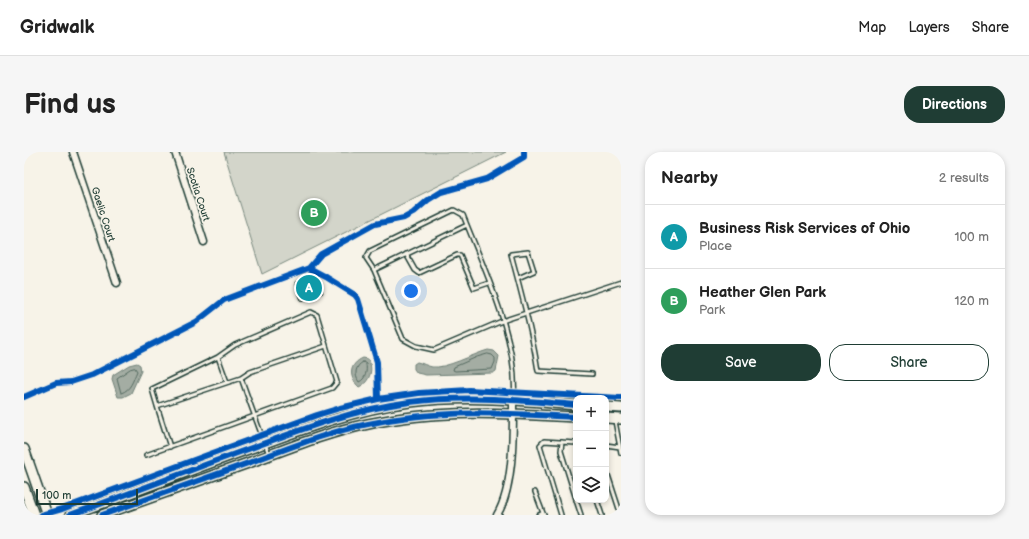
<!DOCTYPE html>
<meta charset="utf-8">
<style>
:root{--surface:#fff;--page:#f6f6f6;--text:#222;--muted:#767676;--line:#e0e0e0;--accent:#1f3d34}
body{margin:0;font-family:"Balsamiq Sans",sans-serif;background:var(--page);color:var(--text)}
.controls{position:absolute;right:12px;bottom:12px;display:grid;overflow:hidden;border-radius:8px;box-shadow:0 2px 6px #0003}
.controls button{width:36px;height:36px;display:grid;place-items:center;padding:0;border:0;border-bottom:1px solid var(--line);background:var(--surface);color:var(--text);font:20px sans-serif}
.scale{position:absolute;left:12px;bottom:10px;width:102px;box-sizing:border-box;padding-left:4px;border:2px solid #1f3d34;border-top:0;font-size:11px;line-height:14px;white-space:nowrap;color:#1f3d34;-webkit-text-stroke:3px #f7f3e8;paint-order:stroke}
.you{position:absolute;left:387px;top:139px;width:14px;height:14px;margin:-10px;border:3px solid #fff;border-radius:50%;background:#1a73e8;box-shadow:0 0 0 6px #1a73e833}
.badge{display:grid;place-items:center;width:26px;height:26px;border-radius:50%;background:var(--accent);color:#fff;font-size:13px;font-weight:700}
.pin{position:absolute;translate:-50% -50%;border:2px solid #fff;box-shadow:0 1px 4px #0006}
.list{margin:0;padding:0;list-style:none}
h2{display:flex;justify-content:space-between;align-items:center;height:52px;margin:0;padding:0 16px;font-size:17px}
h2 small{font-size:13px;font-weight:400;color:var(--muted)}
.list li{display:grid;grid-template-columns:26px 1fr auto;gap:12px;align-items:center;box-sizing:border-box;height:64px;padding:0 16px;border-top:1px solid var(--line)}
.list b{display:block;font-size:15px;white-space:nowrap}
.list p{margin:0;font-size:13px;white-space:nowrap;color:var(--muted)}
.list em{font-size:13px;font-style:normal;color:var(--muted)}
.actions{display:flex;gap:8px;padding:12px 16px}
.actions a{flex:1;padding:9px 0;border:1px solid var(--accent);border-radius:16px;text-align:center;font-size:14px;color:var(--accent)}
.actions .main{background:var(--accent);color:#fff}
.icon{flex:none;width:22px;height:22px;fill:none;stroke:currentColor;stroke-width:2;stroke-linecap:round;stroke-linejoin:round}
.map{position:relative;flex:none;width:597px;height:363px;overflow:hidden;border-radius:16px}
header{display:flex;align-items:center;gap:24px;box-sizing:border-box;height:56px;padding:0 20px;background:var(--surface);border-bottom:1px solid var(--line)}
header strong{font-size:19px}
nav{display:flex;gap:22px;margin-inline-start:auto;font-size:14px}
.intro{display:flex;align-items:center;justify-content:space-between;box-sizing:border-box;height:96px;padding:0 24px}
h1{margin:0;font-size:28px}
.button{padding:10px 18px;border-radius:16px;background:var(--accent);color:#fff;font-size:14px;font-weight:700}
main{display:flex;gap:24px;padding:0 24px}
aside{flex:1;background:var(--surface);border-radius:16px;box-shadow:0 2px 6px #0003}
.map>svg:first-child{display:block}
.green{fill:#d3d5ca;stroke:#79897f}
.water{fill:#a4ada3;stroke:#6f8077}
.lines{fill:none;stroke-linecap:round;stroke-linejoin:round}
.shore{stroke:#546a60;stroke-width:1}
.building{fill:#bbc1b6;stroke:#1f3d34}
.service-casing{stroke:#1f3d34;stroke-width:6}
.minor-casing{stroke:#1f3d34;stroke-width:9}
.secondary-casing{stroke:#1f3d34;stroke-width:12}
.service{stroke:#f7f3e8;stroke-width:3}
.minor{stroke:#f7f3e8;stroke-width:6}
.secondary{stroke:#f7f3e8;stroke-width:9}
.cycleway-casing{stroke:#f7f3e8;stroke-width:8}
.cycleway{stroke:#0057b8;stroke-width:6}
.labels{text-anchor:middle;stroke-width:3.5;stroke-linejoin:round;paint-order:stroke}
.street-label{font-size:10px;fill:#1f3d34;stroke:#f7f3e8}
</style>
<header>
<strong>Gridwalk</strong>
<nav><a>Map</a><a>Layers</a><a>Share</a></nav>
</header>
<div class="intro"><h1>Find us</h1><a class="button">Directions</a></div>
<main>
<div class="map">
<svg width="597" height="363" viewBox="0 0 597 363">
<rect width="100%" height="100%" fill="#f7f3e8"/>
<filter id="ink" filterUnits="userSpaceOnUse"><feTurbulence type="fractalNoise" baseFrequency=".025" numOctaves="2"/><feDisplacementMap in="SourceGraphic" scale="8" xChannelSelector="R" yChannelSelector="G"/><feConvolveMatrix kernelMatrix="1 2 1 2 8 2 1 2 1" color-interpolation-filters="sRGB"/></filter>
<g filter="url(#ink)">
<path class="green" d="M200,0H482L238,122Z"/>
<path class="water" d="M464,198L470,199L475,204L472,219L469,221L402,223L393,221L390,217V212L393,210C398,211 403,214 408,215C422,217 449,202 464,198Z
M339,206L344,207C350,217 346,230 335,235C324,225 325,212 339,206Z
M113,211L116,213L117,219L107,241L99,245H94L88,227L89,223L105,213Z"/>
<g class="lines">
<path class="shore" d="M464,202L468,203L471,206V210L468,217L431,219L429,218L430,215L453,205Z
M339,210L342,212C343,219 342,227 335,230C330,223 331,214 339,210Z
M111,216L113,219C109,228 107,238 97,241L93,226L106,217Z"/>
</g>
<path class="building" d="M292,122L299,141L292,144V145L277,149L271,130Z"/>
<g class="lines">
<defs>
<path id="service" d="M382,102L391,118L395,121L433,103H436L450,136L465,131
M350,118L443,73
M494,126L510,119L504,100L487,102C497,140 508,179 514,219L568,222
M194,205L203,230
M217,226L226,220L302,194
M490,247C495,188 460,117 439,63L430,58L346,99L342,106L350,118L379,187L392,194L410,198L478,169L597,130
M133,254L146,295
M591,269L597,301
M538,290L537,299L552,347
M582,293L596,295
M122,303L308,236L313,230L293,163L287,160L211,193L194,205L128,237L133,254L217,226C226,251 235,277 245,302
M582,317L597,363
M511,340L519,361
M552,348L557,363
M573,348L578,363
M515,363L519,361L520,363
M537,363L516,293L520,289L552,291"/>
<path id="minor" d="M49,0L93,131
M151,0L180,90
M473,363C490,335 489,281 489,249"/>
<path id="secondary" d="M582,255L597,256
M582,266L597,267
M0,297L23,363
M0,335L10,363
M46,363C108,341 168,317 230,295C281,276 332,257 386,250C441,243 497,248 552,253
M78,363C128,345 177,328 227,310C265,296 304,280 344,272C413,257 483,261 552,265"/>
</defs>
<use href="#service" class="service-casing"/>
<use href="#minor" class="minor-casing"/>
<use href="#secondary" class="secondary-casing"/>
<use href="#service" class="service"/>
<use href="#minor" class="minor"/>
<use href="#secondary" class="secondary"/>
<defs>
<path id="cycleway" d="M285,116L297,102L351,72L380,66L389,61L404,48L417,40L463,27L500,5V0
M0,245L32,231L47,230L68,223L172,170L200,148L285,116L302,125L331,143L334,147L353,210L354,247
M17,363L38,357L186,302L293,263L316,256L354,247L395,241L445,238L597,246
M46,363C108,341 168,317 230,295C281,276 332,257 386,250C441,243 497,248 552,253
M78,363C128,345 177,328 227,310C265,296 304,280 344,272C413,257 483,261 552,265"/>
</defs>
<use href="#cycleway" class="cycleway-casing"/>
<use href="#cycleway" class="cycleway"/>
</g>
</g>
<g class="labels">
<g class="street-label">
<text transform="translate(175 42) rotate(72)" y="4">Scotia Court</text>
<text transform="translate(80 62) rotate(72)" y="4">Gaelic Court</text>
</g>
</g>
</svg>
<div class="controls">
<button>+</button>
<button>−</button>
<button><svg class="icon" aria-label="layers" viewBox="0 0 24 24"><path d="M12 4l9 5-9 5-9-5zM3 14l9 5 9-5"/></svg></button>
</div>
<div class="scale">100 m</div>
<div class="you"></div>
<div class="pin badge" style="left:285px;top:136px;background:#0f9aa8">A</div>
<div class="pin badge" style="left:290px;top:61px;background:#2e9e5b">B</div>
</div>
<aside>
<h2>Nearby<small>2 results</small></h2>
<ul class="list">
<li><span class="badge" style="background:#0f9aa8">A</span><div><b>Business Risk Services of Ohio</b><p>Place</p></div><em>100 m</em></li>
<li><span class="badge" style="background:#2e9e5b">B</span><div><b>Heather Glen Park</b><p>Park</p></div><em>120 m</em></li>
</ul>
<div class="actions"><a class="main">Save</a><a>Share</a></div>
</aside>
</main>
